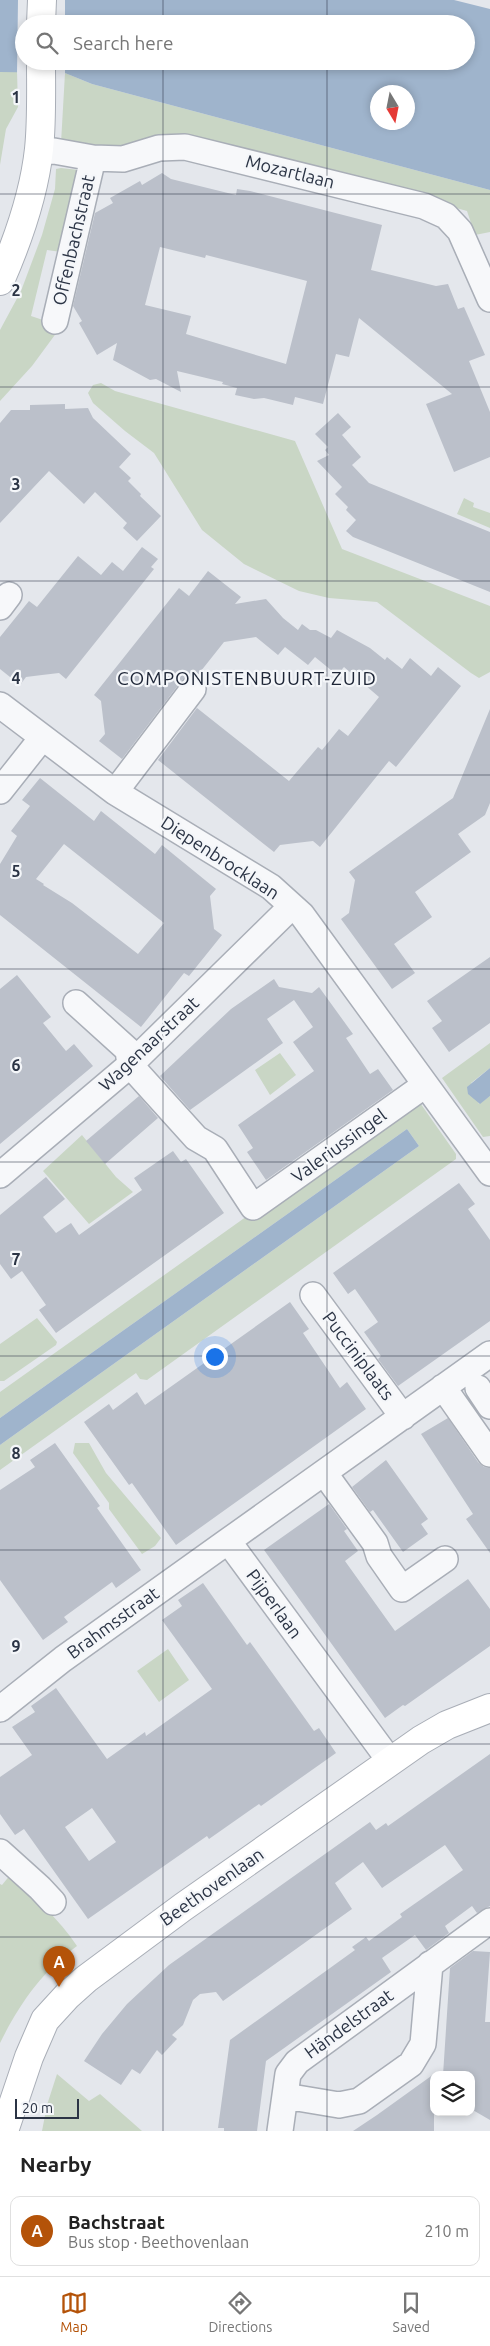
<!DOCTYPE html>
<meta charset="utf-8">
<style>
:root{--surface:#fff;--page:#f2f2f2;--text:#222;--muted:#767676;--line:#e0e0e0;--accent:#b45309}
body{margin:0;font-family:Ubuntu,sans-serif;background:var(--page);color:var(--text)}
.controls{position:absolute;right:15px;bottom:15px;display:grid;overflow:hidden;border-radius:10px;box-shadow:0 2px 8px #0003}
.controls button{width:45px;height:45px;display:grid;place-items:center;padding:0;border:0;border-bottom:1px solid var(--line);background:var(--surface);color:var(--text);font:25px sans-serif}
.compass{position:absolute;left:370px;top:85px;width:45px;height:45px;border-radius:50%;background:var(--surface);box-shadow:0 2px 8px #0003;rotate:170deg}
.scale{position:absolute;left:15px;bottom:12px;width:64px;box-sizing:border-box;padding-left:5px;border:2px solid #2b3445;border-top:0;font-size:14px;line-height:18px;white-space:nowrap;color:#2b3445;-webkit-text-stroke:4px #f4f6f9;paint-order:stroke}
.you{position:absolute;left:214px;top:1356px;width:18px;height:18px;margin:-12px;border:4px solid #fff;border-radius:50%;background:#1a73e8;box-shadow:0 0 0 8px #1a73e833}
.badge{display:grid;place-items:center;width:32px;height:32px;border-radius:50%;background:var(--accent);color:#fff;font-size:16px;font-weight:700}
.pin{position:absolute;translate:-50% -41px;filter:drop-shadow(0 1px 2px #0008)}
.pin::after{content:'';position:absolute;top:26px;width:18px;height:15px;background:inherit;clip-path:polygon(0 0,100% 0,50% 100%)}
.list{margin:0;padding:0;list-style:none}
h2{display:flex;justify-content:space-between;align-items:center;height:65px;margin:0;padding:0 20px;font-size:21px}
h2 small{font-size:16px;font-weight:400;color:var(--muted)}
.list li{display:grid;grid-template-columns:32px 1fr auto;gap:15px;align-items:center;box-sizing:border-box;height:70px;margin:0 10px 10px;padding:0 10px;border:1px solid var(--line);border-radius:10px}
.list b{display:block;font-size:19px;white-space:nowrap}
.list p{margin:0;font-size:16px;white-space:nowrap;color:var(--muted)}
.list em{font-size:16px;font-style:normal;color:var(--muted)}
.icon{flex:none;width:28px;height:28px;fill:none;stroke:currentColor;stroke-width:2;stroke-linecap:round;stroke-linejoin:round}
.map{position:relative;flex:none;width:490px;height:2131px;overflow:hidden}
.search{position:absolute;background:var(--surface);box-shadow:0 2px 8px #0003;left:15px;right:15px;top:15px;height:55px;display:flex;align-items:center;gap:12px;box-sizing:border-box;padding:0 18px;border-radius:28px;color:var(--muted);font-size:19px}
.sheet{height:145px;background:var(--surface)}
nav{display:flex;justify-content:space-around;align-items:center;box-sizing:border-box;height:70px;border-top:1px solid var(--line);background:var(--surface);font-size:14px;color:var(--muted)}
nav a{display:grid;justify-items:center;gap:2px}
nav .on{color:var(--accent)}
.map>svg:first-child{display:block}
.green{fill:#c9d6c5}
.water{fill:#9fb4cc;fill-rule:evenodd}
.pier{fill:#e4e7ec}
.building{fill:#bbc0ca;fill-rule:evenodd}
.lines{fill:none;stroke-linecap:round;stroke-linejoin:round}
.street-casing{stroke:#a9aeb7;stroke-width:28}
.secondary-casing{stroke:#a9aeb7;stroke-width:30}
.street{stroke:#f7f8fa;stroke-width:25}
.secondary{stroke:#fff;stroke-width:28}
.grid{fill:none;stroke:#2b3445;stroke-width:1;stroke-opacity:0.55}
.labels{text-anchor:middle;stroke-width:4.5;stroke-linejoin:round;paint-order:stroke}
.street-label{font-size:18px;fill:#2b3445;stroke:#f4f6f9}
.neighbourhood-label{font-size:19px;letter-spacing:1px;fill:#1d2536;stroke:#f4f6f9}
.grid-label{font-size:16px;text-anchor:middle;font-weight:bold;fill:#2b3445;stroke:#f4f6f9;stroke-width:4.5;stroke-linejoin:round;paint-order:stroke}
</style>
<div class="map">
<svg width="490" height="2131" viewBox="0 0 490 2131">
<rect width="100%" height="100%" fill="#e4e7ec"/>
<path class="green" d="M17,71L18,107L6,129L0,165V72Z
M65,73L92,84L490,190V232L475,235L467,211L399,192L210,145L122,151L61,143Z
M61,168L79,170L61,252L47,250L31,316L43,320V325L60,328L32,366L0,401V330L21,291L42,235L55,189L56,169Z
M101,383L115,391L295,441L342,549L490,606V672L479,678L471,673L377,602L329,598L299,591L244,564L202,530L154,453L125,431L93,403L88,393L93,385Z
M464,498L474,503L473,507L490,513V528L457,514Z
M490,1043V1068L471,1083L479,1104L490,1096V1136L483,1137L442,1078Z
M280,1053L296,1075L270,1095L255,1070Z
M418,1100L456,1154V1159L147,1380L140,1379L136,1373L0,1470V1445L419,1146L407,1129L0,1418V1392L271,1199Z
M82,1135L116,1177L133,1192L89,1224L43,1171Z
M37,1318L57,1342L56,1345L4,1381H0V1344Z
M75,1443H89L106,1473L161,1538L155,1546L142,1554L109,1509V1503L73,1453Z
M168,1649L189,1680L159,1702L137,1671Z
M11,1874C34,1897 59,1919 77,1946C42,1971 19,2005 0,2043V1884L2,1885Z
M57,2074L89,2101L100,2094L142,2131H42L47,2105Z"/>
<path class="water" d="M0,0H454L490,9V190L92,84L65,73L0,72ZM24,24H466V61H24ZM378,92H408V122H378Z
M490,1068V1096L480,1104L468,1094L467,1087Z
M407,1129L419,1146L0,1445V1418Z"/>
<path class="pier" d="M18,0H65V24H24V61H65V75L17,74Z"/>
<path class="building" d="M162,173L171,179L236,195L237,189L250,191L382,225L371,270L436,286L448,284L458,309L464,307L485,355L469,361L490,412V457L454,472L426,404L452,394L359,318L349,357L336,354L323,404L295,397L293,405L264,398L254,399L235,395L237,388L222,384L223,382L177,371L181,392L156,379L150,380L113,360L117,343L97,355L79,323L82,321L73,306L95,213L113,203L110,198L140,181L142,185ZM160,247L205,258L206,255L307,281L286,364L186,334L191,316L145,305Z
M65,404V409L88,408L93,418L131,454L119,467L131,478L128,481L141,494L140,496L161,516L137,541L123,528L127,523L95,492L84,504L49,471L0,523V423L11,410H30V405Z
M338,413L351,427L342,435L361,457L352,465L369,483L490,532V592L353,537L346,531L356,520L346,510L348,507L335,494L342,487L317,461L329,455L325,450L328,447L315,434Z
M142,547L158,559L151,567L154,569L66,679L59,673L42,675L26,677L20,685L0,669V637L29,601L37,607L78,556L101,575L112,562L123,571Z
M208,571L241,597L235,604L266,599L283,618L298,630L302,624L310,630H316L331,638L337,630L370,648L385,660L387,657L402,669L410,658L431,676L438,667L461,686L396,767L389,761L320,847L313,841L296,843L280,845L274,852L158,760L197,708L289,781L318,747L322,750L339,729L348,736L379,697L344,667L337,675L315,657L308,665L285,647L278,655L256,637L224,642L197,676H188L182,680L122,759L99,741L105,734L103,718L101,701L94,695L179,588L189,596Z
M490,709V803L485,815L458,834L471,852L415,892L432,917L394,944L415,973L392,989L341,919L349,913L352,896L355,880L349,872L453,798Z
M40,778L94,821L101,811L155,854L162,845L216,889L210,896L214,929L222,935L189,976L184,973L141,1027L0,915V864L17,836L11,831L30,806L22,800ZM64,844L164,923L138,954L72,903L43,885L44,884L36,879Z
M490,957V1023L449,1052L432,1028L442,1021L427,1001Z
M17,975L51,1017L43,1023L66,1051L74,1044L93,1066L0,1144V989Z
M274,979L279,987L312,993L319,987L353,1034L346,1038L370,1074L378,1069L393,1090L266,1180L247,1152L253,1148L238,1125L314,1071L293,1042L313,1027L294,1000L267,1019L283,1043L190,1110L160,1076L231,1009Z
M139,1096L158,1118L105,1164L86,1141Z
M173,1151L181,1162L186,1159L224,1213L56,1333L39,1310L46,1305L22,1271L11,1279L0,1264V1215L46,1177L65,1199L43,1217L56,1233L71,1223L79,1235L142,1190L134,1178Z
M459,1183L475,1204L468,1209L490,1240V1321L398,1386L378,1359L381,1356L364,1332L378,1322L355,1289L348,1294L333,1273Z
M290,1302L309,1329L303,1333L340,1388L347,1382L366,1409L176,1545L132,1483L129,1485L84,1422L109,1404L113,1410L137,1392L145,1405Z
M448,1418L478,1462L484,1467L490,1468V1553L466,1519L473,1514L421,1434Z
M55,1443L100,1506L97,1508L141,1570L116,1588L112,1582L64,1617L68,1622L43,1640L0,1580V1490L35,1467L30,1460Z
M386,1460L428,1519L421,1524L428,1534L403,1552L373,1510L370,1512L352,1487Z
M329,1504L347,1529L344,1531L358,1551L345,1561L395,1631L468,1579L490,1609V1646L405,1706L403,1705L385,1718L264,1550Z
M203,1583L247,1645L250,1642L314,1731L319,1728L336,1753L261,1806L259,1804L209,1839L207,1836L88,1919L24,1829L15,1835L0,1814V1777L32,1755L12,1727L35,1712L31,1706L56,1688L107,1759L145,1732L146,1736L212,1689L162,1620L182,1606L178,1600ZM92,1808L116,1842L89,1861L65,1827Z
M490,1754V1906L477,1913L472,1906L445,1926L449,1933L426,1950L415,1935L382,1958L391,1972L266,2061L257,2131H224V2128H218L230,2040L355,1950L352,1947L366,1937L369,1941L402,1917L400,1914L463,1870L445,1845L382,1888L363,1862L335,1883L352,1909L223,2001L216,1992L200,1994L193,2000L183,2025L172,2035L177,2039L162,2055L157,2050L140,2074L132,2069L121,2085L84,2061L102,2034L127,2004L169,1965L370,1822L376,1830L386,1823L388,1826Z
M473,1951L490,1952L485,2022H490V2120L471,2109V2075H443L450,1968Z
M434,2074V2131H353L377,2115Z"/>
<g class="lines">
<defs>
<path id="street" d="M38,152L54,151L93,158L123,159L159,148L185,147L424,206L446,216L460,231L490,299
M55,321L93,158
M0,607L9,595
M0,705L115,792L271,887L302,915L490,1173
M0,791L42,738
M115,792L193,689
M76,1003L128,1050L130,1065L196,1138L215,1149L253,1207L425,1085
M0,1175L130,1065L292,906
M313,1295L403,1417
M443,1387L490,1454
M478,1388L490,1406
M325,1474L375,1543L379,1556L402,1589L445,1559
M0,1709L63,1659L228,1541
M390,1761L228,1541L490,1354
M0,1852L40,1888L53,1902
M285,2096L339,2105L359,2101L411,2064L423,2044L430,1964
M280,2131L288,2074L297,2062L490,1921"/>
<path id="secondary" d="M41,24L42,0
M0,281C18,240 34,195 39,149C42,120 41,91 41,61
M4,2131L29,2057L45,2020L67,1996L86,1979L183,1907L421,1740L447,1725L490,1708"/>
</defs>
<use href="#street" class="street-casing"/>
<use href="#secondary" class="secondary-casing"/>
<use href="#street" class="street"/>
<use href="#secondary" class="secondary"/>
</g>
<path class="grid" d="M163,0V24M327,0V24M163,61V2131M327,61V2131M0,194H490M0,387H490M0,581H490M0,775H490M0,969H490M0,1162H490M0,1356H490M0,1550H490M0,1744H490M0,1937H490"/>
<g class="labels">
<g class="street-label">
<text transform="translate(290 172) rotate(14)" y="6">Mozartlaan</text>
<text transform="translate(74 240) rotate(-77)" y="6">Offenbachstraat</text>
<text transform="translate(220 858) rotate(33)" y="6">Diepenbrocklaan</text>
<text transform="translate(149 1044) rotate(-43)" y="6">Wagenaarstraat</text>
<text transform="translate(339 1146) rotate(-36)" y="6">Valeriussingel</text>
<text transform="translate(358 1356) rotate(53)" y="6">Pucciniplaats</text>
<text transform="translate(274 1604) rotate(54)" y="6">Pijperlaan</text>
<text transform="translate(113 1623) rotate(-36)" y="6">Brahmsstraat</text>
<text transform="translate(212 1887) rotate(-35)" y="6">Beethovenlaan</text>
<text transform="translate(349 2024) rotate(-36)" y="6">Händelstraat</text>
</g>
<g class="neighbourhood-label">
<text x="247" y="685">COMPONISTENBUURT-ZUID</text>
</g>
</g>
<g class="grid-label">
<text x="16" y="103">1</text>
<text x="16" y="296">2</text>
<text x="16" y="490">3</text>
<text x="16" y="684">4</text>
<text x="16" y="877">5</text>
<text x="16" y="1071">6</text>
<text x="16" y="1265">7</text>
<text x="16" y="1459">8</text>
<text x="16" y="1652">9</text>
</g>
</svg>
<div class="controls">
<button><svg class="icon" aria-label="layers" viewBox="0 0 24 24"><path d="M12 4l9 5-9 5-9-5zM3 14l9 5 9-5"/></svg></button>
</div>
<svg class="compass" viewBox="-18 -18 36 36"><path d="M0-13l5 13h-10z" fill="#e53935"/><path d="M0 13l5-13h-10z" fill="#767676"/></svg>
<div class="scale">20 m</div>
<div class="you"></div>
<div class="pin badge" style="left:59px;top:1987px">A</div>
<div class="search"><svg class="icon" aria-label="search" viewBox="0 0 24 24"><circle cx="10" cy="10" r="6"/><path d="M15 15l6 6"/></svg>Search here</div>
</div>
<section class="sheet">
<h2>Nearby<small></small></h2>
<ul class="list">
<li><span class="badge">A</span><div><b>Bachstraat</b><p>Bus stop · Beethovenlaan</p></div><em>210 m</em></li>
</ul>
</section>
<nav>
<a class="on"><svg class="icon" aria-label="map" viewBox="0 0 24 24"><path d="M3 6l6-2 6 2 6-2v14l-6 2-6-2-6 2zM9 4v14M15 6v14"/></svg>Map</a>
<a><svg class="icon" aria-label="directions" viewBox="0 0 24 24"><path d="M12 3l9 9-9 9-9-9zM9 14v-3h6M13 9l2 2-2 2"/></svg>Directions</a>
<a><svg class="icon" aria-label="saved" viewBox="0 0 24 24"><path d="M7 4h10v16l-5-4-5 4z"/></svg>Saved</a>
</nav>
